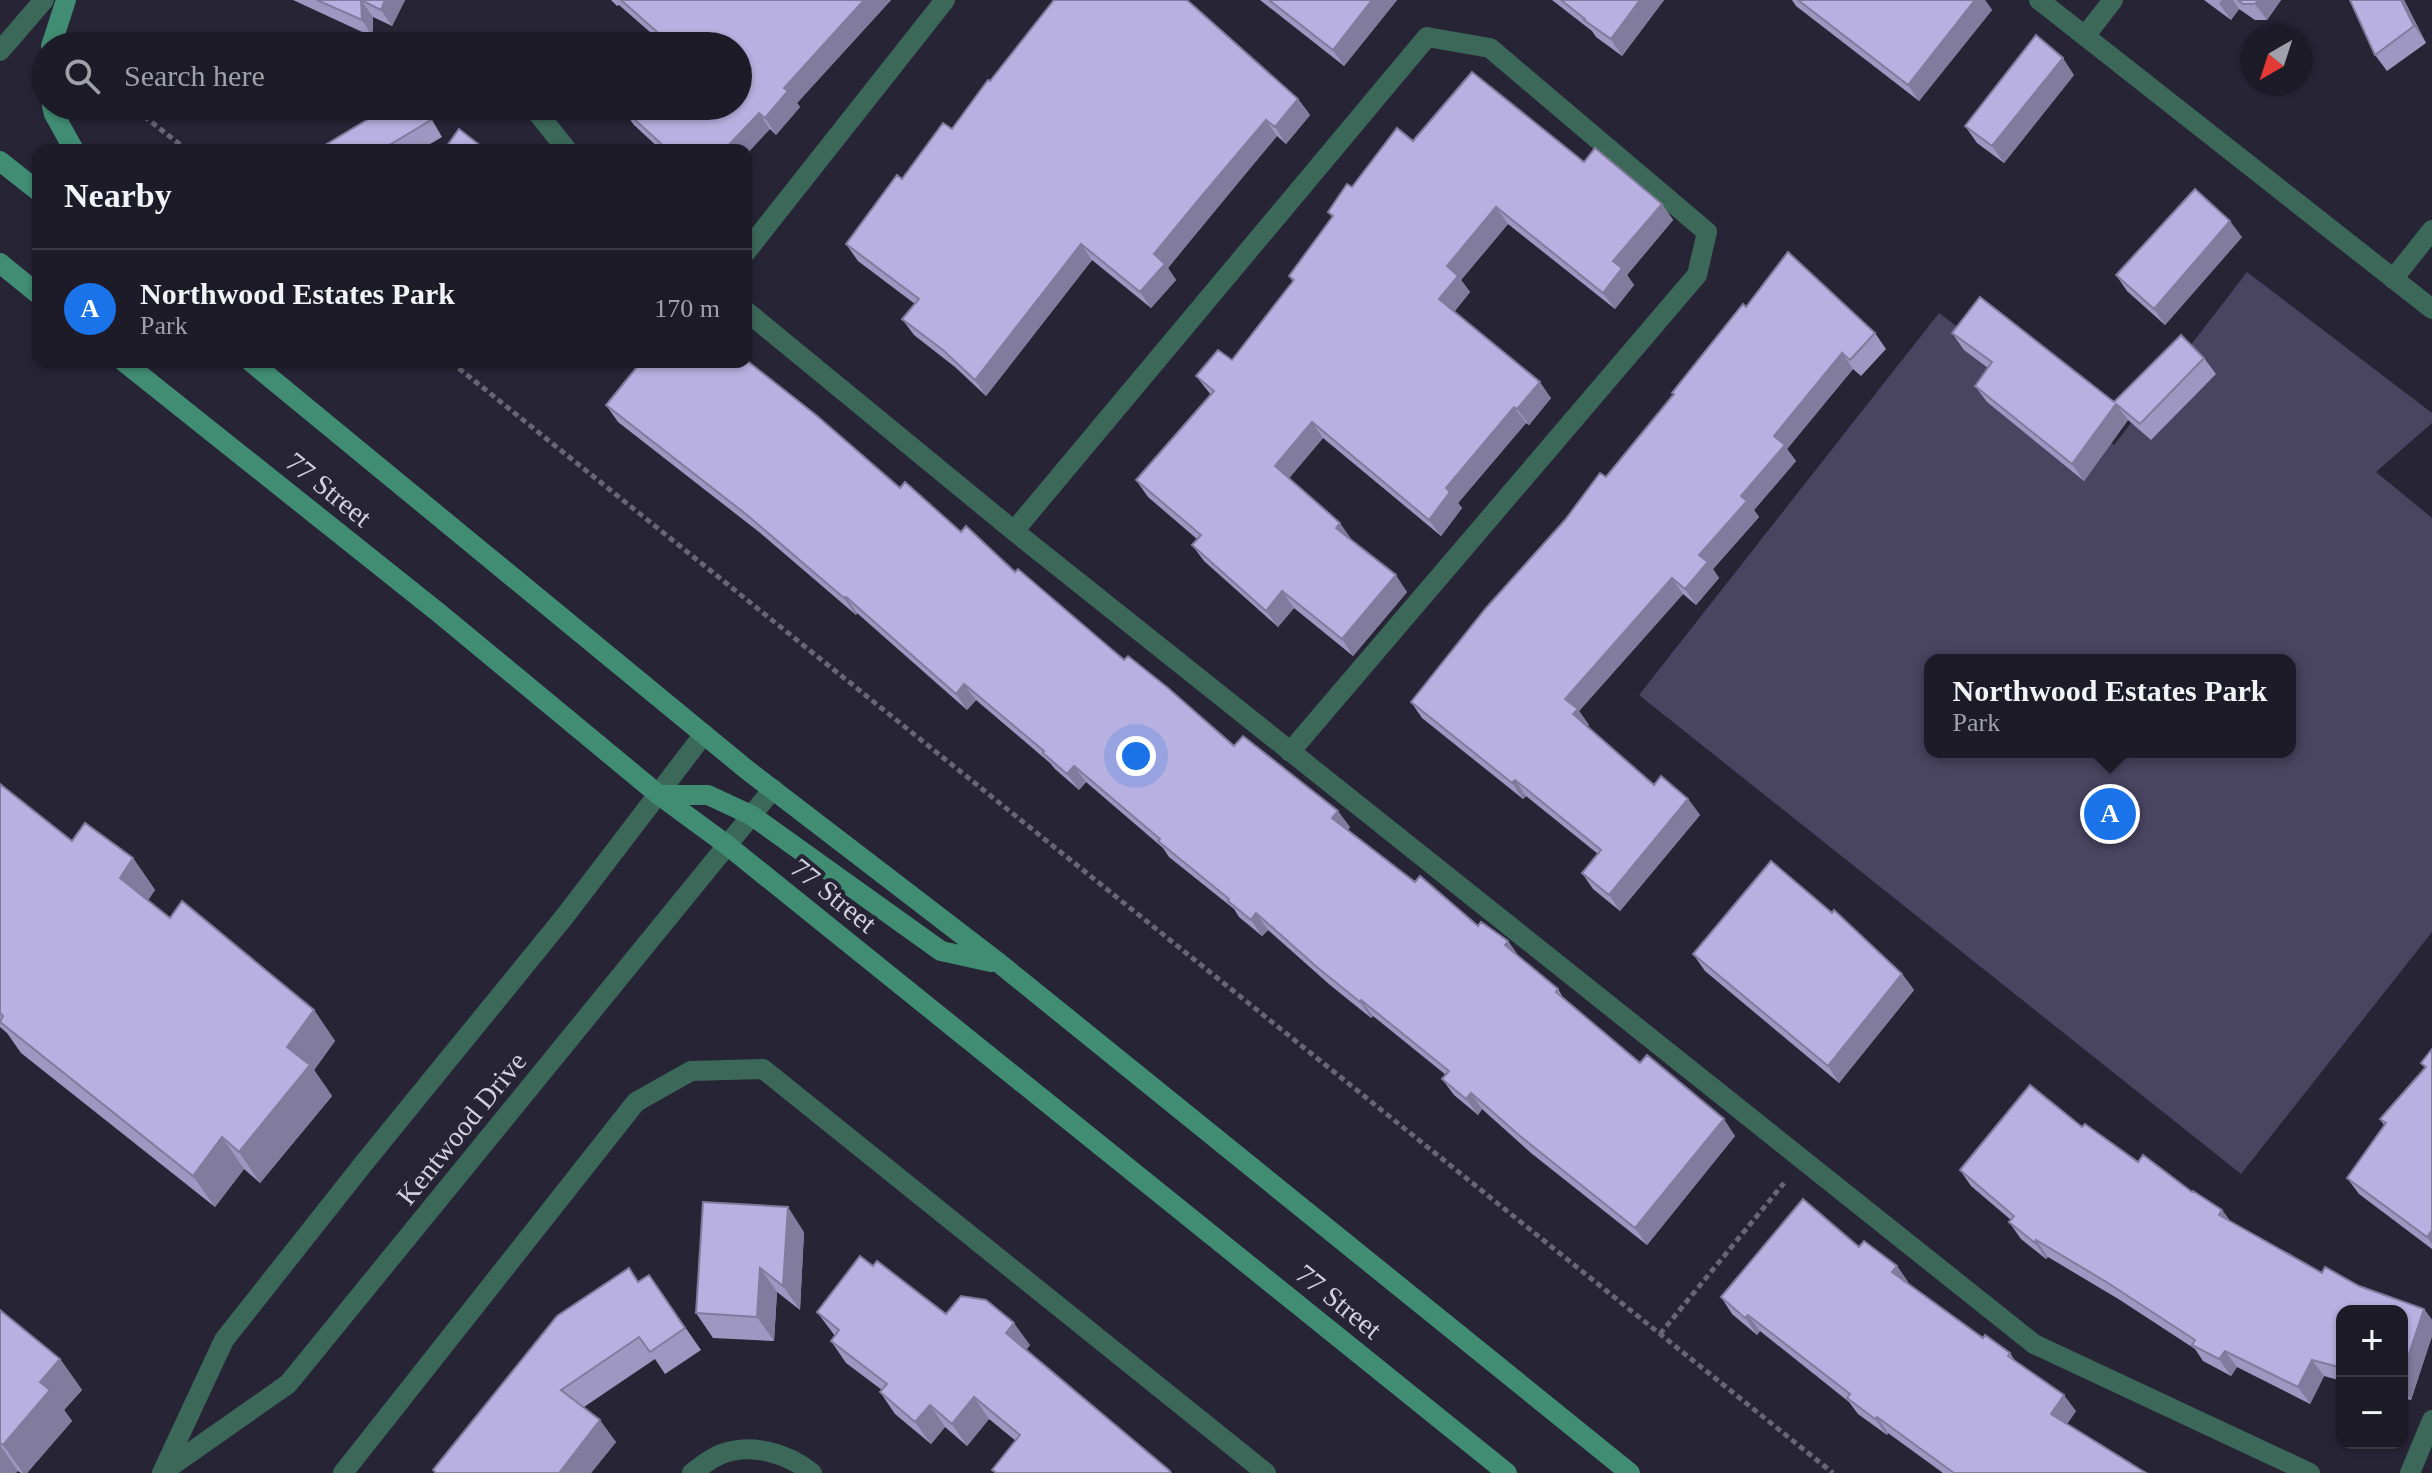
<!DOCTYPE html>
<meta charset="utf-8">
<style>
:root{--surface:#1d1b28;--page:#2a2834;--text:#f1f3f6;--muted:#a0a1a8;--line:#3b3945;--accent:#1a73e8}
body{margin:0;font-family:Georgia,serif;background:var(--page);color:var(--text)}
.controls{position:absolute;right:24px;bottom:24px;display:grid;overflow:hidden;border-radius:16px;box-shadow:0 2px 6px #0004}
.controls button{width:72px;height:72px;display:grid;place-items:center;padding:0;border:0;border-bottom:2px solid var(--line);background:var(--surface);color:var(--text);font:40px sans-serif}
.compass{position:absolute;left:2240px;top:24px;width:72px;height:72px;border-radius:50%;background:var(--surface);box-shadow:0 2px 6px #0004;rotate:219deg}
.you{position:absolute;left:1136px;top:756px;width:28px;height:28px;margin:-20px;border:6px solid #fff;border-radius:50%;background:#1a73e8;box-shadow:0 0 0 12px #1a73e833}
.badge{display:grid;place-items:center;width:52px;height:52px;border-radius:50%;background:var(--accent);color:#fff;font-size:26px;font-weight:700}
.pin{position:absolute;translate:-50% -50%;border:4px solid #fff;box-shadow:0 2px 8px #0006}
.popup{position:absolute;left:1924px;top:654px;width:372px;height:104px;box-sizing:border-box;display:grid;place-content:center;border-radius:16px;background:var(--surface);filter:drop-shadow(0 2px 6px #0005);font-size:26px;white-space:nowrap;color:var(--muted)}
.popup b{font-size:30px;color:var(--text)}
.popup::after{content:'';position:absolute;left:50%;top:100%;margin-left:-16px;border:16px solid transparent;border-top-color:var(--surface)}
.list{margin:0;padding:0;list-style:none}
h2{display:flex;justify-content:space-between;align-items:center;height:104px;margin:0;padding:0 32px;font-size:34px}
h2 small{font-size:26px;font-weight:400;color:var(--muted)}
.list li{display:grid;grid-template-columns:52px 1fr auto;gap:24px;align-items:center;box-sizing:border-box;height:120px;padding:0 32px;border-top:2px solid var(--line)}
.list b{display:block;font-size:30px;white-space:nowrap}
.list p{margin:0;font-size:26px;white-space:nowrap;color:var(--muted)}
.list em{font-size:26px;font-style:normal;color:var(--muted)}
.icon{flex:none;width:44px;height:44px;fill:none;stroke:currentColor;stroke-width:2;stroke-linecap:round;stroke-linejoin:round}
.map{position:relative;flex:none;width:2432px;height:1473px;overflow:hidden}
.search{position:absolute;background:var(--surface);box-shadow:0 2px 6px #0004;left:32px;top:32px;width:720px;height:88px;display:flex;align-items:center;gap:20px;box-sizing:border-box;padding:0 28px;border-radius:44px;color:var(--muted);font-size:30px}
.panel{position:absolute;background:var(--surface);box-shadow:0 2px 6px #0004;left:32px;top:144px;width:720px;height:224px;border-radius:16px}
.map>svg:first-child{display:block}
.green{fill:#494460;fill-rule:evenodd}
.lines{fill:none;stroke-linecap:round;stroke-linejoin:round}
.path{stroke:#686575;stroke-width:5;stroke-dasharray:6 4;stroke-linecap:butt}
.service{stroke:#3b6858;stroke-width:20}
.minor{stroke:#3b6858;stroke-width:20}
.tertiary{stroke:#3b6858;stroke-width:20}
.secondary{stroke:#408d73;stroke-width:20}
.wall{fill:#9e97c1}
.shaded-wall{fill:#817b9d}
.building{fill:#b8b0e0;stroke:#817b9d;stroke-width:2}
.labels{text-anchor:middle;stroke-width:8;stroke-linejoin:round;paint-order:stroke}
.street-label{font-size:28px;fill:#d3d1de;stroke:#272436}
</style>
<div class="map">
<svg width="2432" height="1473" viewBox="0 0 2432 1473">
<rect width="100%" height="100%" fill="#272436"/>
<path class="green" d="M2247,272L2432,413V423L2376,472L2432,518V932L2241,1174L1639,695L1939,313L2114,445ZM1930,660H2290V752H1930Z"/>
<g class="lines">
<path class="path" d="M116,106L140,113L187,150
M451,362L1833,1473
M1660,1334L1784,1183"/>
<path class="service" d="M343,1473L636,1102L691,1071L763,1069L1266,1473"/>
<path class="minor" d="M2039,0L2432,309
M2085,36L2113,0
M481,44L483,46
M0,51L44,0
M532,106L567,150
M746,252L945,0
M2393,279L2432,230
M746,311L1014,531L2034,1344L2310,1473
M1014,531L1427,37L1490,48L1707,232L1697,275L1290,752
M692,1473C700,1467 710,1459 719,1455C750,1442 787,1453 812,1473
M2410,1473L2432,1420"/>
<path class="tertiary" d="M164,1471L288,1384L773,789
M162,1473L224,1340L364,1163L565,916L704,734"/>
<path class="secondary" d="M51,46L66,0
M52,106L54,114L74,150
M0,161L38,191
M0,263L38,294
M124,362L439,613L659,795L727,845L1507,1473
M251,362L746,769L999,963L1630,1473
M659,795H708L751,815L941,951L991,962"/>
</g>
<path class="wall" d="M293,0H405L392,26L373,17V37Z
M611,0H891L797,103L800,107L776,135L770,129L746,150H661L634,125L622,108L738,46H666L619,5L617,6Z
M1260,0H1397L1344,66Z
M1552,0H1664L1622,56L1596,37L1592,31Z
M1792,0H1985L1992,10L1919,101L1796,6Z
M2204,0H2281L2267,20H2255L2239,9L2231,20Z
M2350,0H2404L2426,43L2387,71L2375,55Z
M2074,75L2004,163L1977,143L1965,126Z
M990,81L1298,99L1310,115L1286,144L1277,136L1211,214L1168,268L1176,280L1151,308L1092,260L986,396L955,367L914,335L902,319L915,304L858,261L846,244L902,179L952,129Z
M424,106L442,137L420,150H317Z
M1413,141L1584,162L1662,204L1673,220L1627,275L1634,285L1615,309L1508,224L1461,280L1470,292L1454,312L1551,398L1529,425L1526,423L1458,503L1462,508L1441,536L1323,438L1289,478L1351,540L1407,592L1353,656L1294,608L1278,627L1204,561L1192,545L1197,539L1148,497L1136,480L1211,395L1196,376L1232,360L1293,282L1289,276L1332,217L1328,212L1352,187Z
M2242,237L2165,325L2127,291L2116,275Z
M1746,307L1875,333L1886,349L1861,376L1853,369L1787,449L1796,461L1754,510L1759,517L1713,569L1719,578L1696,605L1683,594L1579,711L1589,725L1587,726L1654,785L1688,799L1700,815L1620,911L1593,889L1582,873L1598,854L1526,796L1523,799L1422,718L1411,702L1606,477Z
M1952,333L2114,402L2204,358L2216,374L2151,440L2128,420L2084,481L1987,402L1975,386L1988,368L1964,350Z
M606,405L900,488L1015,572L1234,746L1350,827L1348,830L1415,882L1478,926L1508,941L1519,957L1558,989L1564,999L1640,1063L1735,1136L1647,1245L1531,1153L1482,1109L1478,1115L1454,1095L1442,1079L1446,1075L1373,1016L1371,1018L1330,985L1268,930L1262,936L1239,917L1234,909L1169,857L1163,848L1086,782L1079,790L1055,769L1050,763L976,700L967,710L857,613L856,615L759,532L618,422Z
M0,784L72,841L133,858L155,890L148,900L170,918L314,1010L335,1041L314,1070L332,1096L260,1183L244,1169L215,1207L21,1053L7,1033L0,1027Z
M1693,954L1902,974L1914,990L1839,1083L1705,971Z
M2432,1049V1249L2359,1194L2347,1178L2384,1125L2380,1119L2425,1068L2421,1063Z
M2082,1127L2138,1162L2222,1210L2230,1221L2322,1273L2424,1309L2432,1320V1336L2411,1400L2402,1398V1311H2342V1381L2324,1376L2310,1404L2237,1367L2231,1376L2203,1361L2195,1349L2120,1300L2048,1257L2046,1259L2021,1239L2009,1222L2011,1220L1971,1186L1960,1170Z
M804,1232L800,1310L777,1292L774,1341L713,1338L696,1313Z
M1859,1247L1897,1266L1908,1282V1283L1983,1338L2010,1353L2015,1361L2076,1411L2067,1424L2146,1473H1943L1888,1433L1887,1435L1858,1414L1849,1402L1760,1331L1757,1335L1732,1314L1721,1297Z
M873,1266L946,1314L1030,1345L1026,1350L1172,1473H995L992,1470L1016,1441L989,1419L967,1446L945,1427L931,1444L895,1414L880,1392L882,1390L846,1363L831,1341L835,1336L817,1312Z
M649,1275L701,1350L665,1374L655,1359L584,1407L616,1442L591,1473H435L433,1470L639,1282Z
M0,1310L60,1359L82,1390L64,1410L72,1421L27,1473H21L18,1471L0,1473Z"/>
<path class="shaded-wall" d="M361,0L373,17V37L362,20Z
M385,0H405L392,26L381,10Z
M864,0H891L797,103L800,107L776,135L765,118L784,88Z
M1372,0H1397L1344,66L1333,50Z
M1640,0H1664L1622,56L1611,39Z
M1975,0H1985L1992,10L1919,101L1908,85Z
M2222,0H2233L2239,9L2231,20L2219,3Z
M2258,0H2281L2267,20L2255,4Z
M2401,0H2404L2426,43L2414,26Z
M362,35L370,46H363Z
M2063,58L2074,75L2004,163L1992,146Z
M1298,99L1310,115L1286,144L1275,127Z
M422,106H424L442,137L431,120Z
M759,113L770,129L746,155V150H724Z
M1266,120L1277,136L1168,268L1176,280L1151,308L1140,292L1154,254Z
M1662,204L1673,220L1627,275L1634,285L1615,309L1603,293L1613,261Z
M1496,207L1508,224L1461,280L1470,292L1451,316L1439,299L1447,266Z
M2230,221L2242,237L2165,325L2154,309Z
M1081,244L1092,260L986,396L975,380Z
M1842,353L1853,369L1787,449L1796,461L1754,510L1759,517L1713,569L1719,578L1696,605L1685,589L1699,555L1774,436Z
M1540,382L1551,398L1529,425L1517,409Z
M2116,404L2128,420L2084,481L2072,464Z
M1514,407L1526,423L1458,503L1462,508L1441,536L1429,520L1446,488Z
M1312,422L1323,438L1286,482L1275,466Z
M1340,523L1352,540L1347,545L1336,528Z
M1396,575L1407,592L1353,656L1342,639Z
M1672,578L1683,594L1579,711L1589,725L1584,730L1573,714L1565,699Z
M1282,591L1294,608L1278,627L1266,611Z
M846,597L857,613L856,615L844,598Z
M964,684L976,700L967,710L956,694Z
M1074,766L1086,782L1079,790L1067,774Z
M1515,780L1526,796L1523,799L1512,783Z
M1688,799L1700,815L1620,911L1609,895Z
M1338,811L1350,827L1344,834L1332,818Z
M133,858L155,890L142,909L120,878Z
M1256,913L1268,930L1262,936L1251,920Z
M1508,941L1520,958L1505,945Z
M1902,974L1914,990L1839,1083L1828,1066Z
M1361,1000L1373,1016L1371,1018L1360,1002Z
M314,1010L335,1041L314,1070L332,1096L260,1183L239,1152L287,1047Z
M1471,1093L1482,1109L1478,1115L1466,1099Z
M1724,1119L1735,1136L1647,1245L1635,1228Z
M222,1137L244,1169L215,1207L193,1176Z
M788,1207L804,1232L800,1310L783,1286Z
M2222,1210L2234,1226L2219,1215Z
M2432,1230V1244L2427,1237Z
M2036,1240L2048,1257L2046,1259L2035,1243Z
M1897,1266L1908,1282L1904,1289L1892,1272Z
M760,1268L777,1292L774,1341L757,1317Z
M2424,1309L2432,1320V1336L2411,1400L2402,1388V1375Z
M1748,1315L1760,1331L1757,1335L1745,1318Z
M1014,1323L1030,1345L1021,1356L1006,1333Z
M2225,1351L2237,1367L2231,1376L2219,1359Z
M60,1359L82,1390L64,1410L72,1421L27,1473H23L3,1445L40,1382Z
M2312,1360L2324,1376L2310,1404L2298,1387Z
M2064,1395L2076,1411L2063,1430L2051,1414Z
M974,1397L989,1419L967,1446L952,1424Z
M930,1405L945,1427L931,1444L915,1422Z
M1877,1417L1888,1433L1887,1435L1875,1419Z
M600,1420L616,1442L591,1473H559Z
M0,1445L18,1471L16,1473H0Z"/>
<path class="building" d="M317,0H385L381,10L361,0L362,20Z
M621,0H864L784,88L788,91L765,118L759,113L724,150H668L622,108L624,106H738V46H673Z
M1054,0H1187L1298,99L1275,127L1266,120L1200,198L1154,254L1165,264L1140,292L1081,244L975,380L943,350L902,319L919,299L846,244L897,175L902,179L943,123L952,129L988,80L990,81Z
M1269,0H1372L1333,50Z
M1561,0H1640L1611,39L1584,20L1585,19Z
M1798,0H1975L1908,85Z
M2238,0H2258L2255,4H2243Z
M2350,0H2401L2414,26L2375,55Z
M362,35L363,46H241V38Z
M2036,35L2063,58L1992,146L1965,126Z
M1472,72L1584,162L1595,148L1662,204L1613,261L1622,268L1603,293L1496,207L1447,266L1458,276L1439,299L1540,382L1517,409L1514,407L1446,488L1450,492L1429,520L1312,422L1275,466L1340,523L1336,528L1396,575L1342,639L1282,591L1266,611L1192,545L1201,535L1136,480L1214,391L1196,376L1218,350L1232,360L1294,280L1289,276L1333,216L1328,212L1347,184L1352,187L1397,128L1413,141Z
M390,106H422L431,120L381,150H317Z
M459,129L486,150H444Z
M2195,189L2230,221L2154,309L2116,275Z
M1788,252L1875,333L1850,360L1842,353L1774,436L1785,445L1741,496L1747,501L1699,555L1708,562L1685,589L1672,578L1565,699L1578,709L1573,714L1654,785L1661,776L1688,799L1609,895L1582,873L1601,850L1515,780L1512,783L1411,702L1486,608L1565,520L1600,473L1606,477L1674,394L1672,393L1743,304L1746,307Z
M1980,297L2114,402L2181,335L2204,358L2140,424L2116,404L2072,464L1975,386L1992,362L1952,333Z
M746,360L816,415L900,488L905,482L961,532L966,526L1015,572L1018,569L1124,660L1128,656L1168,688L1234,746L1243,736L1338,811L1332,818L1415,882L1420,876L1478,926L1481,922L1508,941L1505,945L1558,989L1556,992L1640,1063L1647,1055L1724,1119L1635,1228L1520,1136L1471,1093L1466,1099L1442,1079L1449,1071L1361,1000L1360,1002L1318,968L1256,913L1251,920L1228,901L1229,899L1158,841L1160,839L1074,766L1067,774L1043,753L1044,751L964,684L956,694L846,597L844,598L747,515L606,405L641,362H746Z
M0,784L72,841L85,823L133,858L120,878L170,918L182,901L314,1010L287,1047L310,1065L239,1152L222,1137L193,1176L0,1022L3,1016L0,1013Z
M1771,861L1832,913L1834,910L1902,974L1828,1066L1693,954Z
M2432,1049V1230L2427,1237L2347,1178L2386,1123L2380,1119L2426,1067L2421,1063Z
M2030,1085L2082,1127L2085,1124L2138,1162L2143,1155L2192,1192L2193,1191L2222,1210L2219,1215L2322,1273L2325,1267L2359,1286L2424,1309L2402,1375V1311H2342V1368L2312,1360L2298,1387L2225,1351L2219,1359L2192,1345L2195,1340L2108,1283L2036,1240L2035,1243L2009,1222L2014,1216L1960,1170Z
M1803,1199L1859,1247L1864,1241L1897,1266L1892,1272L1983,1338L1985,1335L2010,1353L2008,1356L2064,1395L2051,1414L2146,1473H1954L1877,1417L1875,1419L1847,1398L1850,1394L1748,1315L1745,1318L1721,1297Z
M703,1202L788,1207L783,1286L760,1268L757,1317L696,1313Z
M860,1256L873,1266L877,1261L946,1314L961,1296L986,1300L1014,1323L1006,1333L1170,1471L1169,1473H997L992,1470L1020,1435L974,1397L952,1424L930,1405L915,1422L880,1392L887,1384L831,1341L839,1330L817,1312Z
M629,1268L638,1282L649,1275L685,1328L650,1352L639,1337L561,1390L600,1420L559,1473H436L433,1470L557,1316Z
M0,1310L60,1359L40,1382L50,1390L3,1445L0,1443Z"/>
<g class="labels">
<g class="street-label">
<text transform="translate(329 489) rotate(39)" y="10">77 Street</text>
<text transform="translate(834 895) rotate(39)" y="10">77 Street</text>
<text transform="translate(461 1128) rotate(-51)" y="10">Kentwood Drive</text>
<text transform="translate(1339 1301) rotate(39)" y="10">77 Street</text>
</g>
</g>
</svg>
<div class="controls">
<button>+</button>
<button>−</button>
</div>
<svg class="compass" viewBox="-18 -18 36 36"><path d="M0-13l5 13h-10z" fill="#e53935"/><path d="M0 13l5-13h-10z" fill="#a0a1a8"/></svg>
<div class="you"></div>
<div class="pin badge" style="left:2110px;top:814px">A</div>
<div class="popup"><b>Northwood Estates Park</b>Park</div>
<div class="search"><svg class="icon" aria-label="search" viewBox="0 0 24 24"><circle cx="10" cy="10" r="6"/><path d="M15 15l6 6"/></svg>Search here</div>
<section class="panel">
<h2>Nearby<small></small></h2>
<ul class="list">
<li><span class="badge">A</span><div><b>Northwood Estates Park</b><p>Park</p></div><em>170 m</em></li>
</ul>
</section>
</div>
